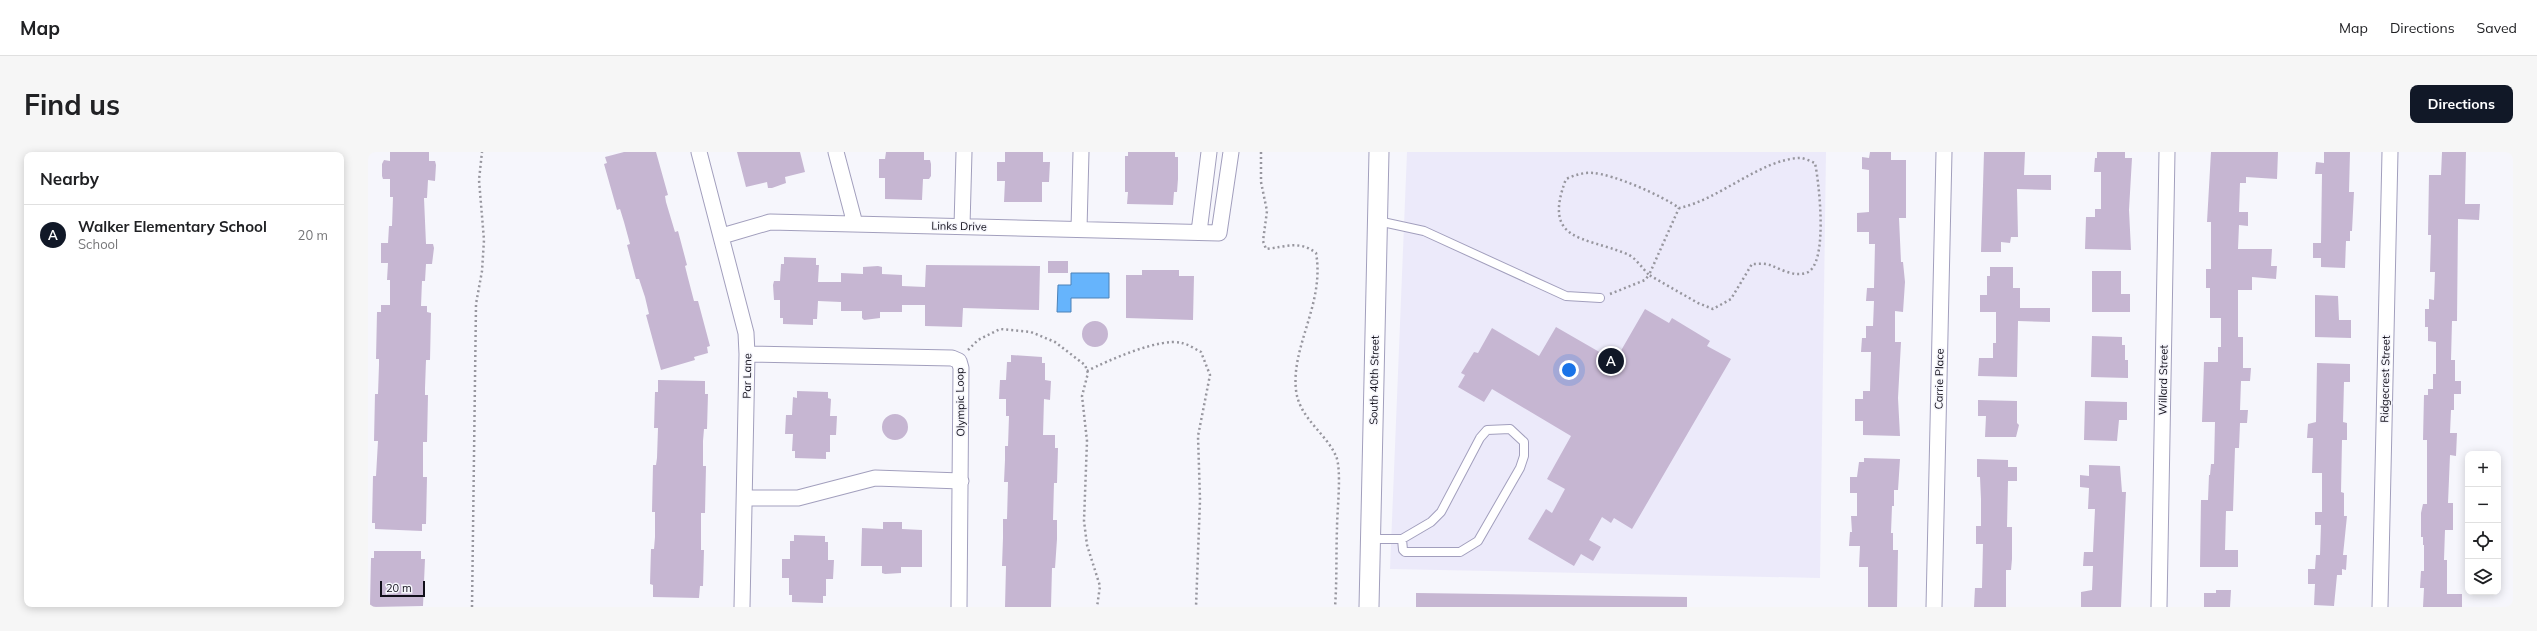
<!DOCTYPE html>
<meta charset="utf-8">
<style>
:root{--surface:#fff;--page:#f6f6f6;--text:#202124;--muted:#757577;--line:#e0e0e0;--accent:#111827}
body{margin:0;font-family:Mulish,sans-serif;background:var(--page);color:var(--text)}
.controls{position:absolute;right:12px;bottom:12px;display:grid;overflow:hidden;border-radius:8px;box-shadow:0 2px 10px #0003}
.controls button{width:36px;height:36px;display:grid;place-items:center;padding:0;border:0;border-bottom:1px solid var(--line);background:var(--surface);color:var(--text);font:20px sans-serif}
.scale{position:absolute;left:12px;bottom:10px;width:45px;box-sizing:border-box;padding-left:4px;border:2px solid #110f1a;border-top:0;font-size:11px;line-height:14px;white-space:nowrap;color:#110f1a;-webkit-text-stroke:3px #f6f6fc;paint-order:stroke}
.you{position:absolute;left:1201px;top:218px;width:14px;height:14px;margin:-10px;border:3px solid #fff;border-radius:50%;background:#1a73e8;box-shadow:0 0 0 6px #1a73e833}
.badge{display:grid;place-items:center;width:26px;height:26px;border-radius:50%;background:var(--accent);color:#fff;font-size:13px;font-weight:700}
.pin{position:absolute;translate:-50% -50%;border:2px solid #fff;box-shadow:0 1px 4px #0006}
.list{margin:0;padding:0;list-style:none}
h2{display:flex;justify-content:space-between;align-items:center;height:52px;margin:0;padding:0 16px;font-size:17px}
h2 small{font-size:13px;font-weight:400;color:var(--muted)}
.list li{display:grid;grid-template-columns:26px 1fr auto;gap:12px;align-items:center;box-sizing:border-box;height:60px;padding:0 16px;border-top:1px solid var(--line)}
.list b{display:block;font-size:15px;white-space:nowrap}
.list p{margin:0;font-size:13px;white-space:nowrap;color:var(--muted)}
.list em{font-size:13px;font-style:normal;color:var(--muted)}
.icon{flex:none;width:22px;height:22px;fill:none;stroke:currentColor;stroke-width:2;stroke-linecap:round;stroke-linejoin:round}
.map{position:relative;flex:none;width:2145px;height:455px;overflow:hidden;border-radius:8px}
header{display:flex;align-items:center;gap:24px;box-sizing:border-box;height:56px;padding:0 20px;background:var(--surface);border-bottom:1px solid var(--line)}
header strong{font-size:19px}
nav{display:flex;gap:22px;margin-inline-start:auto;font-size:14px}
.intro{display:flex;align-items:center;justify-content:space-between;box-sizing:border-box;height:96px;padding:0 24px}
h1{margin:0;font-size:28px}
.button{padding:10px 18px;border-radius:8px;background:var(--accent);color:#fff;font-size:14px;font-weight:700}
main{display:flex;gap:24px;padding:0 24px}
aside{flex:1;background:var(--surface);border-radius:8px;box-shadow:0 2px 10px #0003}
.map>svg:first-child{display:block}
.built{fill:#eceafa}
.water{fill:#66b4fc;stroke:#4c82b8}
.building{fill:#c6b6d2}
.lines{fill:none;stroke-linecap:round;stroke-linejoin:round}
.service-casing{stroke:#a29fbd;stroke-width:10}
.minor-casing{stroke:#a29fbd;stroke-width:17}
.tertiary-casing{stroke:#a29fbd;stroke-width:21}
.path{stroke:#97969e;stroke-width:2.5;stroke-dasharray:2 3;stroke-linecap:butt}
.service{stroke:#fff;stroke-width:8}
.minor{stroke:#fff;stroke-width:15}
.tertiary{stroke:#fff;stroke-width:19}
.labels{text-anchor:middle;stroke-width:3;stroke-linejoin:round;paint-order:stroke}
.street-label{font-size:11px;fill:#110f1a;stroke:#f6f6fc}
</style>
<header>
<strong>Map</strong>
<nav><a>Map</a><a>Directions</a><a>Saved</a></nav>
</header>
<div class="intro"><h1>Find us</h1><a class="button">Directions</a></div>
<main>
<aside>
<h2>Nearby<small></small></h2>
<ul class="list">
<li><span class="badge">A</span><div><b>Walker Elementary School</b><p>School</p></div><em>20 m</em></li>
</ul>
</aside>
<div class="map">
<svg width="2145" height="455" viewBox="0 0 2145 455">
<rect width="100%" height="100%" fill="#f6f6fc"/>
<path class="built" d="M1039,0H1458L1452,426L1022,417Z"/>
<path class="water" d="M703,121H741V146H703V160H689L690,133H703Z"/>
<path class="building" d="M22,0H61V9H67L68,13L67,29L60,28L59,46H56L58,92H65L66,96L64,112H58L57,129H54L53,154H59V160L63,161L62,208H58L57,236V243H60L59,290H55V325H59L58,372H54V379L7,377V371H4L5,324H8L10,289H6L7,242H10L11,213V207H8L9,160H13V153H22V128H19L20,111H13V91H20L21,74H24L25,45H22V27H15L14,24V12L16,8L22,9Z
M256,0H288L300,43L297,44L298,50L307,80L310,79L319,113L317,114L320,126L326,149H330L342,194L339,195L340,201L326,205L327,208L293,218L278,163L281,162L277,145L271,127H268L259,93L262,92L256,70L252,57L249,58L236,12L239,11L237,5Z
M369,0H432L437,20L417,25L418,31L404,36H400L399,30L378,35Z
M518,0H556V8H562L563,12V24L561,27H555L554,48L517,47V26H511V7H517Z
M637,0H675V10H682L681,30H674V50H636L637,29H629V10H637Z
M760,0H807V5H810V27L809,40H806L805,53L759,52L760,40H757V4H760Z
M1502,0H1523V8H1538V66H1531L1533,110H1535L1537,130L1535,160L1527,159V190H1533L1530,246L1532,284L1495,283V269H1487V247H1495V239H1502L1503,200H1493L1494,186H1498V174H1505L1506,149H1498L1499,136H1506L1507,92H1501V80H1489V61L1501,60V18L1494,17V5L1501,6Z
M1616,0H1657L1656,23H1683V38L1649,37L1650,85H1643L1642,91L1633,90V100H1613Z
M1729,0H1757V6H1764L1761,58L1763,98L1717,97L1718,65H1727V57H1733V20H1726L1727,6H1729Z
M1843,0H1910L1909,27L1878,25V31H1872L1871,60H1880V74L1871,73L1870,97H1904L1903,114H1909L1908,127L1884,125V138H1870V185H1875V216H1883L1882,229H1873L1872,258H1880L1879,271H1872L1871,296H1867L1865,359H1858L1857,398H1870V415H1832L1833,348H1840L1841,323H1842L1843,312H1846L1847,270H1834L1836,210H1850V195H1853V166H1842V136H1838V117H1843V70H1839Z
M1956,0H1982L1981,40H1986L1984,79H1982V89H1978L1977,116L1953,115V106H1945V91H1953L1954,22H1947L1948,10L1956,11Z
M2074,0H2098L2097,52H2112L2111,68L2090,67L2089,169H2084L2083,208H2087V229H2093V242H2086V258H2083L2082,281H2089L2088,304L2082,303L2080,351H2085V378H2077L2076,408H2079V442H2094V455H2055L2056,436H2052L2053,419H2056V393H2055V385H2053V361L2055,352H2059V288H2055L2056,243H2060V237H2065V222H2068V190L2060,189V175H2057V157H2061V147L2066,148L2067,120H2062L2063,83H2060L2061,23H2073Z
M416,105L448,106V113H451L450,130H473V121L495,122V115L510,114L514,115V122L534,123V134L557,135L558,113L672,114L671,158L595,156L594,175L557,174V153H534V160H512V166L496,168L494,166V159H473V150L450,149L449,167H445V173L415,172V166H412V148H406L405,133L406,129H412L413,112H416Z
M680,109H700V121H680Z
M1622,115H1645V136H1652V156H1682V170L1650,169L1649,225L1610,224L1611,206H1625V191H1628V160H1612V143H1619V124H1622Z
M774,118H811V124H826L825,168L758,166V123H774Z
M1724,119H1753V142H1762V160H1724Z
M1947,143L1970,144L1971,168H1983V186L1947,185Z
M1277,157L1301,171L1304,166L1342,189L1339,194L1363,207L1264,377L1246,366L1243,371L1234,365L1221,388L1233,395L1225,409L1213,402L1206,414L1160,387L1178,357L1184,361L1197,337L1179,327L1203,284L1124,237L1116,250L1090,235L1097,223L1093,221L1106,200L1110,201L1124,176L1171,204L1188,175L1247,209Z
M714 182a13 13 0 1 1 26 0a13 13 0 1 1-26 0Z
M1724,184L1754,185V193H1757V208H1760V226L1723,225Z
M643,203L674,205V211H677V228L683,229L682,248L676,247L675,283H687V296H690L689,331H686L685,368H689V387L687,416H684L683,455H637L638,414H634L635,386V367H639L640,330H636L637,308V294H640L641,264H638V247H631L632,228H638L639,210H643Z
M1949,211L1982,212V230H1976L1975,270L1979,271V288H1974L1973,340L1976,341V364H1979L1975,403H1979L1978,418L1974,417V423H1969L1966,454L1946,453L1947,432H1940V417H1947L1948,403H1952L1953,373H1947V360H1954V321H1944L1945,286H1939L1940,272L1948,270Z
M290,228L337,229V242H340L339,277H336L335,289V314H338L337,361H333V398H336L335,434H332L331,446L285,445V433L282,432L283,397H286L287,385V360H284L285,313H288L289,306L290,276H286L287,240H290Z
M429,239L460,240V246L463,247L462,264H469L468,283H462V300H458V307L427,306V299H424L425,282H417L418,263H424L425,245L429,246Z
M1610,248L1649,249V271L1651,273L1648,285H1617L1618,264H1610Z
M1717,249L1759,250V268H1751L1749,289L1716,288Z
M514 275a13 13 0 1 1 26 0a13 13 0 1 1-26 0Z
M1496,306L1532,307L1530,338H1526V354H1524L1523,381H1525V398H1530L1529,455H1500V415H1491L1492,394H1481L1482,380H1484L1483,364H1489V341H1482V325H1489L1491,310H1496Z
M1609,307L1640,308V315H1649V329H1640L1639,375H1644V407L1643,418H1638V455H1606L1607,436H1614L1615,392H1608V374H1613V347L1612,325H1609Z
M1721,313L1752,314L1754,340H1758L1753,455H1713V440L1724,438L1725,414H1715L1716,400H1725L1727,357H1720L1721,336L1712,335V323L1721,324Z
M515,370H534V377L554,378V415H533V421L517,422L514,421V414H493L494,376L515,377Z
M426,383L457,384V390H460V408H466L465,427H458V444H455V451L424,450V443H421V426H414V407H422V389H426Z
M6,399H53V407H57L55,454L5,455L2,453L3,406H6Z
M1848,438H1863L1862,455H1836V441H1848Z
M1048,441L1319,445V455H1048Z"/>
<g class="lines">
<defs>
<path id="service" d="M1010,69L1056,79L1198,144L1232,146
M1003,387H1034L1035,398L1037,400H1092L1110,389L1152,316L1156,304V290L1142,277L1119,278L1112,286L1073,360L1063,370L1034,387"/>
<path id="minor" d="M331,0L378,181L379,202L374,455
M468,0L487,72
M594,74L596,0
M711,77L713,0
M831,80L841,0
M354,84L402,70L851,81L863,0
M379,202L584,206L591,209L593,216L591,455
M377,346H430L507,326L593,329
M1566,455L1576,0
M1791,455L1799,0
M2012,455L2022,0"/>
<path id="tertiary" d="M1001,455L1011,0"/>
</defs>
<use href="#service" class="service-casing"/>
<use href="#minor" class="minor-casing"/>
<use href="#tertiary" class="tertiary-casing"/>
<path class="path" d="M893,0V30L899,59L895,89L898,97C917,95 932,88 948,101C957,151 923,194 928,238C931,266 957,280 968,304C974,318 969,359 969,376C968,403 969,429 967,455
M1242,142L1277,128L1281,123C1275,117 1267,105 1259,102C1215,84 1174,90 1198,27C1207,23 1216,20 1225,21C1245,22 1295,44 1311,56C1351,48 1393,7 1432,6C1436,6 1442,9 1447,11C1451,30 1461,114 1438,121C1425,125 1413,117 1402,113C1397,111 1390,112 1384,112L1363,147L1345,157L1330,151L1281,123L1311,56
M600,198L610,188L632,177L663,180L687,190L717,213L720,221L714,244L719,289L716,369L719,393L732,434L729,455
M719,219C739,209 792,185 814,191C820,192 827,197 833,200L842,223L830,284L832,348L828,455
M104,455L108,152L114,119L116,88L111,28L114,0"/>
<use href="#service" class="service"/>
<use href="#minor" class="minor"/>
<use href="#tertiary" class="tertiary"/>
</g>
<g class="labels">
<g class="street-label">
<text transform="translate(591 74) rotate(1)" y="4">Links Drive</text>
<text transform="translate(379 224) rotate(-89)" y="4">Par Lane</text>
<text transform="translate(1571 227) rotate(-89)" y="4">Carrie Place</text>
<text transform="translate(2017 227) rotate(-89)" y="4">Ridgecrest Street</text>
<text transform="translate(1006 228) rotate(-89)" y="4">South 40th Street</text>
<text transform="translate(1795 228) rotate(-89)" y="4">Willard Street</text>
<text transform="translate(592 250) rotate(-91)" y="4">Olympic Loop</text>
</g>
</g>
</svg>
<div class="controls">
<button>+</button>
<button>−</button>
<button><svg class="icon" aria-label="locate" viewBox="0 0 24 24"><circle cx="12" cy="12" r="6"/><path d="M12 2v4M12 18v4M2 12h4M18 12h4"/></svg></button>
<button><svg class="icon" aria-label="layers" viewBox="0 0 24 24"><path d="M12 4l9 5-9 5-9-5zM3 14l9 5 9-5"/></svg></button>
</div>
<div class="scale">20 m</div>
<div class="you"></div>
<div class="pin badge" style="left:1243px;top:209px">A</div>
</div>
</main>
